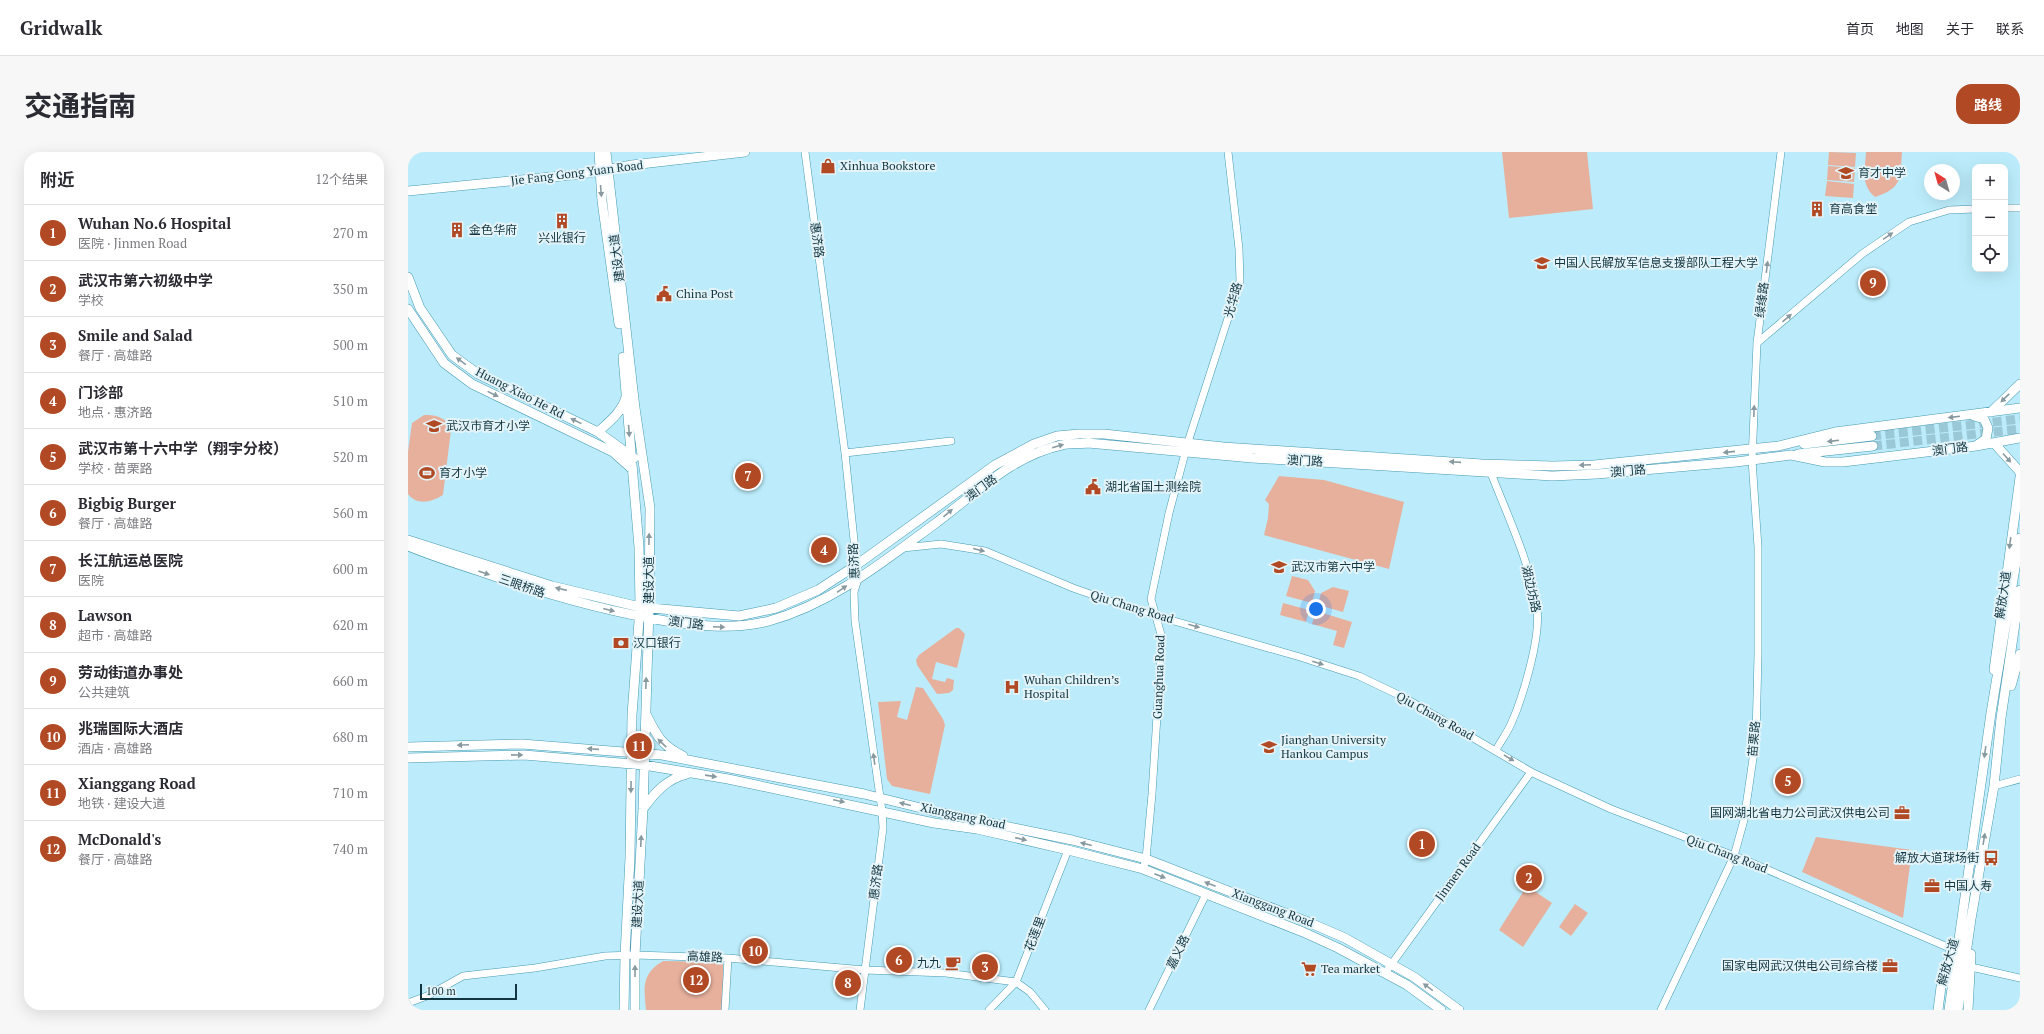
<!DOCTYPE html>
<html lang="zh">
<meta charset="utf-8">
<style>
:root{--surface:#fff;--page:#f7f7f7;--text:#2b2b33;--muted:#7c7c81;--line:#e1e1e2;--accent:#b14a24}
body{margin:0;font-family:"PT Serif","Noto Sans SC",serif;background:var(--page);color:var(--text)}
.controls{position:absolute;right:12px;top:12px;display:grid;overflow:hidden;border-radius:8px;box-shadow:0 4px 16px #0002}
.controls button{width:36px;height:36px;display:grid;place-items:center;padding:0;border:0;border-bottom:1px solid var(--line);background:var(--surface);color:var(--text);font:20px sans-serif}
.compass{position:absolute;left:1516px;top:12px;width:36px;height:36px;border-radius:50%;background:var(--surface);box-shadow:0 4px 16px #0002;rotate:323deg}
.scale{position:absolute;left:12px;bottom:10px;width:97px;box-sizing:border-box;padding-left:4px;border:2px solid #123641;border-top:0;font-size:11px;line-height:14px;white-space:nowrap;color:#123641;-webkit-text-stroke:3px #e4f3f8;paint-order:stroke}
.you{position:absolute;left:908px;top:457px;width:14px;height:14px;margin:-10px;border:3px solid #fff;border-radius:50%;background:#1a73e8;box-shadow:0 0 0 6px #1a73e833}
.badge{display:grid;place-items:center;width:26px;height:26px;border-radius:50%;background:var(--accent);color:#fff;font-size:13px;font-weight:700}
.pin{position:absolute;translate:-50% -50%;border:2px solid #fff;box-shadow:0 1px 4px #0006}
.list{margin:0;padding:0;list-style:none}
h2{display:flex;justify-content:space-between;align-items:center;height:52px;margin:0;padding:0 16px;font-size:17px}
h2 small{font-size:13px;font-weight:400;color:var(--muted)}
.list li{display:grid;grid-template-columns:26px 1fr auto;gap:12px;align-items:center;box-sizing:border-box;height:56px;padding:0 16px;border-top:1px solid var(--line)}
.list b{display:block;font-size:15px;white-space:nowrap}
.list p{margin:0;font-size:13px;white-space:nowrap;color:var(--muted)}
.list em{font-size:13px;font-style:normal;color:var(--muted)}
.icon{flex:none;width:22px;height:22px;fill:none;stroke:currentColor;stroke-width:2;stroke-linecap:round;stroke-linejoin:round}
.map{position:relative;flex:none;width:1612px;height:858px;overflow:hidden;border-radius:16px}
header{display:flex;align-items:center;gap:24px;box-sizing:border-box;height:56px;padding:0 20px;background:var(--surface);border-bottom:1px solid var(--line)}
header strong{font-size:19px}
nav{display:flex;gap:22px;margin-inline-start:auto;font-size:14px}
.intro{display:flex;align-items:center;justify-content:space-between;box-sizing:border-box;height:96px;padding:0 24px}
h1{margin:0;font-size:28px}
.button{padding:10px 18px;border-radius:16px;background:var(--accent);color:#fff;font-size:14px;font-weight:700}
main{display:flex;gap:24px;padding:0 24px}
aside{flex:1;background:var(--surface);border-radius:16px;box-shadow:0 4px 16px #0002}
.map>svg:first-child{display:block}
.green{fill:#e7b09d}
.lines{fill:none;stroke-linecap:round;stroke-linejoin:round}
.major-tunnel{stroke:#9ac8d6;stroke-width:9;stroke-dasharray:9 4.5;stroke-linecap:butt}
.minor-casing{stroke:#459ab2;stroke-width:8}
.major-casing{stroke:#459ab2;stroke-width:10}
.minor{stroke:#fff;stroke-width:7}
.major{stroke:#fff;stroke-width:9}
.oneway{fill:#889aa0}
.labels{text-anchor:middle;stroke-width:4;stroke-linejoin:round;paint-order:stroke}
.poi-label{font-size:12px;fill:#123641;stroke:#e4f3f8;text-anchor:start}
.street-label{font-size:12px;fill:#123641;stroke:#e4f3f8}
</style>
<header>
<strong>Gridwalk</strong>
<nav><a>首页</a><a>地图</a><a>关于</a><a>联系</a></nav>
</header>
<div class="intro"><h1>交通指南</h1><a class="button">路线</a></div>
<main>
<aside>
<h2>附近<small>12个结果</small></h2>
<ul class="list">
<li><span class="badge">1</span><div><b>Wuhan No.6 Hospital</b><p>医院 · Jinmen Road</p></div><em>270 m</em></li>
<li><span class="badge">2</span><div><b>武汉市第六初级中学</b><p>学校</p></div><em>350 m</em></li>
<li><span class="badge">3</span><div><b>Smile and Salad</b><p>餐厅 · 高雄路</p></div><em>500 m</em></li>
<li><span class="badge">4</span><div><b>门诊部</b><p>地点 · 惠济路</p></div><em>510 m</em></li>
<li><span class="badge">5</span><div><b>武汉市第十六中学（翔宇分校）</b><p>学校 · 苗栗路</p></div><em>520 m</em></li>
<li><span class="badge">6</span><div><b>Bigbig Burger</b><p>餐厅 · 高雄路</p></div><em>560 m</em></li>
<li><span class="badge">7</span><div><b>长江航运总医院</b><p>医院</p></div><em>600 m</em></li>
<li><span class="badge">8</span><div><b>Lawson</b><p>超市 · 高雄路</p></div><em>620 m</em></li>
<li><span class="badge">9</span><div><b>劳动街道办事处</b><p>公共建筑</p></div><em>660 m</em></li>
<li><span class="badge">10</span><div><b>兆瑞国际大酒店</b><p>酒店 · 高雄路</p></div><em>680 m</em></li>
<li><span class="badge">11</span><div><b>Xianggang Road</b><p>地铁 · 建设大道</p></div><em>710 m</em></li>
<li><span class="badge">12</span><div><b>McDonald's</b><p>餐厅 · 高雄路</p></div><em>740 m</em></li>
</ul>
</aside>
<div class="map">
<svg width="1612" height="858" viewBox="0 0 1612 858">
<rect width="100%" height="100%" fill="#bcecfb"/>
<path class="green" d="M1094,0H1179L1185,57L1101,66Z
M1421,0L1448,1L1447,15L1420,13Z
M1458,0H1494C1492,26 1495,36 1467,45C1452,32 1457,18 1458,0Z
M1420,14L1447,16L1446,30L1419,28Z
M1419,29L1446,32L1445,46L1417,44Z
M16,263C29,263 38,265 43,278L35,343C24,350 9,354 0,342V300L4,271Z
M871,324L916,328L996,350L981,417L856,383L860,366L861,352L857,348Z
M884,424L900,428L907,439L904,451L878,444Z
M925,435L941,439L935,460L910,453L913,441Z
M875,451L901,458L898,470L872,463Z
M908,459L944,470L936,496L925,493L929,479L904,472Z
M548,476H551L557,482L549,516L528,510L524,527L537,530L539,526L546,528L545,538L541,541L529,542L509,513L508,508L511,503Z
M508,535L515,536L535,567L537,573L522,642L484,634L479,627L470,550L493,549L489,565L499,568Z
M1408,685L1504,698L1495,766L1394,720Z
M1119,734L1144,751L1115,795L1091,778Z
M1167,752L1180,761L1163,784L1151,775Z
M255,809L315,810L316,858H238C236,836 233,822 255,809Z"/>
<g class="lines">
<path class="major-tunnel" d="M1464,284L1612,267
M1465,294L1612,277"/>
<defs>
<path id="minor" d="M397,0L437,301L450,427L446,440L447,469L474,659L475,676L452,858
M1597,56H1612
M1349,191L1454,102L1501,70L1541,58L1567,57
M437,301L543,289
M1083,321C1100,365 1122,410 1129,457C1133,485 1115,545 1103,572C1099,581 1093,589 1088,598
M495,396L533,392L577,399L665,436L731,459L892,505L951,524L997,546L1125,621L1203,657L1337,708L1544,797
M1586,634L1612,627
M735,717L738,707L744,642L754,486L743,447L761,361L780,290L832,129L831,97L820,0
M1563,815L1612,826
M977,821L1123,620
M0,851L19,844L55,824L127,816L197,804L227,803L320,806L457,818L538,821L608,830L622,840L637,858
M317,858L320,806
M581,858L608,830L660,698
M741,858L798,742
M1253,858L1326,704L1336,668L1348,586L1350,503V395L1344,308L1349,191L1373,0"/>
<path id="major" d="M191,0L194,49L211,172
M198,0L227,256L242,356L241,456L235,657L227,803V858
M0,39L174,22L224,13L337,0
M0,125L12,156L44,203L70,222L190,280L226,306
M0,157L36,211L64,232L205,300L224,317
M215,205L231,395L232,455L224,563L222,706L217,803L216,858
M1583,260L1612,232
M1566,264L1576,267L1580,276L1578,287L1569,293
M190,280C201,270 214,260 218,245
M1586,291L1612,320
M1396,292L1464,284
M1390,302L1465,294
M0,388L144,434L232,455L331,464L368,456L410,438L447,414L587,313L626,292L649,284L671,282H696L815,295L1074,312L1145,314L1186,313L1371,294L1427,280L1612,256
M0,394C24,404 49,412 74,420C134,441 195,459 258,469C292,474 327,478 361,469C425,451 476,409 528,371C567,342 605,303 654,293C662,291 672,292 680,291L844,306L1144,324L1189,322L1328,310L1383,303L1417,310H1435L1568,294L1612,286
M1586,518L1612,325
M1603,534L1612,502
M238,562C249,584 253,593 275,604
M0,595L114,592L254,603L456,642L525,659L664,688L738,707L900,770L937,786L1006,825L1051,858
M0,606L116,603L236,613L320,627L526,671L569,677L660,698L735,717L895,780L930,796L999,833L1033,858
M235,657C247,640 259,627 279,622
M1530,858L1533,835L1545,792
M1541,858L1583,561L1612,386
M1550,858L1563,767L1586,634L1593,566L1612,438
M1560,858L1563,802"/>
</defs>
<use href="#minor" class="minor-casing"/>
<use href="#major" class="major-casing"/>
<use href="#minor" class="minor"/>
<use href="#major" class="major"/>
</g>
<defs><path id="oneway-solid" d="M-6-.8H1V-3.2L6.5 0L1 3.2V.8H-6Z"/></defs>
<g class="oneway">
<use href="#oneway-solid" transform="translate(193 39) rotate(85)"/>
<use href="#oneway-solid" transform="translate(1480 84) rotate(-34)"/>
<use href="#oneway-solid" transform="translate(1359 115) rotate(-83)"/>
<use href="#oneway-solid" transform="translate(1379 166) rotate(-40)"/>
<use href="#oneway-solid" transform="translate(53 209) rotate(-144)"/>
<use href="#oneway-solid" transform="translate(85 242) rotate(26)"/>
<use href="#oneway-solid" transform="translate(1597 246) rotate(136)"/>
<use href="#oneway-solid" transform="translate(1346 259) rotate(-88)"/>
<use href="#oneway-solid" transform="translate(1546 265) rotate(173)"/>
<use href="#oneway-solid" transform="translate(168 269) rotate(-154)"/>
<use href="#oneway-solid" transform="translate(221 279) rotate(86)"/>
<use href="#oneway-solid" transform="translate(1425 289) rotate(173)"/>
<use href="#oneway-solid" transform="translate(650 294) rotate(-16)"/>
<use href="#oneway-solid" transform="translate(1321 300) rotate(174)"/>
<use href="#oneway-solid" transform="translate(1599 306) rotate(48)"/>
<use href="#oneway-solid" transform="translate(1047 310) rotate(-176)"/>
<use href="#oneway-solid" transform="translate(1177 313) rotate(178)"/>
<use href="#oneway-solid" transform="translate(540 361) rotate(-40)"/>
<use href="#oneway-solid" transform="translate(241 387) rotate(-89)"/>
<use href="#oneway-solid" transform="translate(1602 391) rotate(98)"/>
<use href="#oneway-solid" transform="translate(571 398) rotate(14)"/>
<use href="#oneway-solid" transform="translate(76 421) rotate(19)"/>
<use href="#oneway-solid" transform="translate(153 437) rotate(-167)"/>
<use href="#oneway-solid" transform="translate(434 437) rotate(-34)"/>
<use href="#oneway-solid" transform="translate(201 458) rotate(14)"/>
<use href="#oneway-solid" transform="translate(786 474) rotate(16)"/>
<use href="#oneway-solid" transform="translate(311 475) rotate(3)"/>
<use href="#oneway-solid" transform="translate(910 511) rotate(18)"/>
<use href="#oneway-solid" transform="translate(238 531) rotate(-88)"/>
<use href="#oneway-solid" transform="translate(254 591) rotate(-136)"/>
<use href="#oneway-solid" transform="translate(55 593) rotate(178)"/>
<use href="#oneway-solid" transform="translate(185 597) rotate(-176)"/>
<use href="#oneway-solid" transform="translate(1577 600) rotate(98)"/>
<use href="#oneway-solid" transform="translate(109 603) rotate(1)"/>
<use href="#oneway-solid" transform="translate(1101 606) rotate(31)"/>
<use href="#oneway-solid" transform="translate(466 607) rotate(-98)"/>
<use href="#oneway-solid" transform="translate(303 624) rotate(8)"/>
<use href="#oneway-solid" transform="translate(223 635) rotate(91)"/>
<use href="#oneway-solid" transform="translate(431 649) rotate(12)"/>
<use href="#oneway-solid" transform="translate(497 652) rotate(-166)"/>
<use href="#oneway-solid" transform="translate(613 687) rotate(13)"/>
<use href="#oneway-solid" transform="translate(1576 687) rotate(-81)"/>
<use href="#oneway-solid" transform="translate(233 689) rotate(-87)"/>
<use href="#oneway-solid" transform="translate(678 692) rotate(-166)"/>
<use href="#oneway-solid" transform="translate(752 724) rotate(21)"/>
<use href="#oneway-solid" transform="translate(802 732) rotate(-159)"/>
<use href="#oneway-solid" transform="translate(227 819) rotate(-90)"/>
<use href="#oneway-solid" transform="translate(1020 835) rotate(-144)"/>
</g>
<defs>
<symbol id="shop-bare" viewBox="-9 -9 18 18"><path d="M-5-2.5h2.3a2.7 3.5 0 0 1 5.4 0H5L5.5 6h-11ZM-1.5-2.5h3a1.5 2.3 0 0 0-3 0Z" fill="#b14a24" stroke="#e4f3f8" stroke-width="2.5" paint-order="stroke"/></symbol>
<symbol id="school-bare" viewBox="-9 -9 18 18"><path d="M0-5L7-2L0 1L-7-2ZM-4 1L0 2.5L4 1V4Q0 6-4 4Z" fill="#b14a24" stroke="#e4f3f8" stroke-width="2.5" paint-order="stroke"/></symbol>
<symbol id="building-bare" viewBox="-9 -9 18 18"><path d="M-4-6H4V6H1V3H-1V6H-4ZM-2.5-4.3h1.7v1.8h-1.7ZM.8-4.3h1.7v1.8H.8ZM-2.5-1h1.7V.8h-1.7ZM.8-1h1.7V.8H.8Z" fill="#b14a24" stroke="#e4f3f8" stroke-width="2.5" paint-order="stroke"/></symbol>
<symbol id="university-bare" viewBox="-9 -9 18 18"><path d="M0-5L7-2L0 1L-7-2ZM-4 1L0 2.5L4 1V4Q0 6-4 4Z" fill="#b14a24" stroke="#e4f3f8" stroke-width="2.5" paint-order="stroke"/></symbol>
<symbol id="civic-bare" viewBox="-9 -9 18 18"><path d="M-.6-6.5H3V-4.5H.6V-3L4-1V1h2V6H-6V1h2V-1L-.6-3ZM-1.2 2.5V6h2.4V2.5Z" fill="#b14a24" stroke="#e4f3f8" stroke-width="2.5" paint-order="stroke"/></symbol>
<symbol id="stadium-bare" viewBox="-9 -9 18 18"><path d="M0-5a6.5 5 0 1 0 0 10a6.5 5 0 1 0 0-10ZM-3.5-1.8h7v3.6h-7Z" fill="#b14a24" stroke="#e4f3f8" stroke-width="2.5" paint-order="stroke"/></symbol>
<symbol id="bank-bare" viewBox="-9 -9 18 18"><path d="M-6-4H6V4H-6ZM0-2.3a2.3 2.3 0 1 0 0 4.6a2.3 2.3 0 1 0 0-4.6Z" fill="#b14a24" stroke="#e4f3f8" stroke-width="2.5" paint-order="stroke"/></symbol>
<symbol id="hospital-bare" viewBox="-9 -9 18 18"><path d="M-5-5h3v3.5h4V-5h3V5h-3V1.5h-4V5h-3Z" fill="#b14a24" stroke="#e4f3f8" stroke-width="2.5" paint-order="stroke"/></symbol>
<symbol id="office-bare" viewBox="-9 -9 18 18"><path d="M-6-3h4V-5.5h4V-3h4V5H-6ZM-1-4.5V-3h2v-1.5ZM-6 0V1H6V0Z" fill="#b14a24" stroke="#e4f3f8" stroke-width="2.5" paint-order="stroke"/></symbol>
<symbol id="bus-bare" viewBox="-9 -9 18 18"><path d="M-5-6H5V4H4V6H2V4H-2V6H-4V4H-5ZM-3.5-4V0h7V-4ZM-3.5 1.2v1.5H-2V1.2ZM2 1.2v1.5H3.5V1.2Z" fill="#b14a24" stroke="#e4f3f8" stroke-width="2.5" paint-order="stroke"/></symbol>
<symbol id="cafe-bare" viewBox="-9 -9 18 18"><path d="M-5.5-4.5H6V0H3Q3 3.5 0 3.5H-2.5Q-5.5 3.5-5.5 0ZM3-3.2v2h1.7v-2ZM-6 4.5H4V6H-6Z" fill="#b14a24" stroke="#e4f3f8" stroke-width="2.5" paint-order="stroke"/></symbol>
<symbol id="supermarket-bare" viewBox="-9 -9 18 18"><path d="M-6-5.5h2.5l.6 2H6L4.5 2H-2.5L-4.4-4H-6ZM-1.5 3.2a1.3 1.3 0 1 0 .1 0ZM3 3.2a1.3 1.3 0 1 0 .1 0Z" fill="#b14a24" stroke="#e4f3f8" stroke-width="2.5" paint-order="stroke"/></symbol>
</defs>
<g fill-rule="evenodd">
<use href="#shop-bare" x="409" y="3" width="22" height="22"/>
<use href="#school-bare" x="1427" y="10" width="22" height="22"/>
<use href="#building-bare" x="1398" y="46" width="22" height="22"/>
<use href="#building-bare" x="143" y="58" width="22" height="22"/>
<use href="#building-bare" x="38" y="67" width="22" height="22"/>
<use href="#university-bare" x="1123" y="100" width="22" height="22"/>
<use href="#civic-bare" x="245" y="131" width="22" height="22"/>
<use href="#school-bare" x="15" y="263" width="22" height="22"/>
<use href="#stadium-bare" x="8" y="310" width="22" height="22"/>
<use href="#civic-bare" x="674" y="324" width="22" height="22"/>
<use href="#school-bare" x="860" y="404" width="22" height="22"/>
<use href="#bank-bare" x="202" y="480" width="22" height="22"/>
<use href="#hospital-bare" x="593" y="524" width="22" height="22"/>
<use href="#university-bare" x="850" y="584" width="22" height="22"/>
<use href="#office-bare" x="1483" y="650" width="22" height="22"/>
<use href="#bus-bare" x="1572" y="695" width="22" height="22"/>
<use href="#office-bare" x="1513" y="723" width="22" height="22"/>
<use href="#cafe-bare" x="534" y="800" width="22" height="22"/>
<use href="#office-bare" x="1471" y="803" width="22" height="22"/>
<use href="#supermarket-bare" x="890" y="806" width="22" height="22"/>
</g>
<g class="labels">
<g class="poi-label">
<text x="432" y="18">Xinhua Bookstore</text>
<text x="1450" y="25">育才中学</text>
<text x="1421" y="61">育高食堂</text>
<text x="61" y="82">金色华府</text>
<text x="154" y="90" text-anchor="middle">兴业银行</text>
<text x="1146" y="115">中国人民解放军信息支援部队工程大学</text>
<text x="268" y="146">China Post</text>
<text x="38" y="278">武汉市育才小学</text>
<text x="31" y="325">育才小学</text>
<text x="697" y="339">湖北省国土测绘院</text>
<text x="883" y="419">武汉市第六中学</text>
<text x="225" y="495">汉口银行</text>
<text x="616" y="532">Wuhan Children’s<tspan x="616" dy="14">Hospital</tspan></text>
<text x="873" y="592">Jianghan University<tspan x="873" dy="14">Hankou Campus</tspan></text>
<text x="1482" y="665" text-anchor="end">国网湖北省电力公司武汉供电公司</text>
<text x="1571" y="710" text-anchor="end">解放大道球场街</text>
<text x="1536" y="738">中国人寿</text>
<text x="533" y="815" text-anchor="end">九九</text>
<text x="1470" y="818" text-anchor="end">国家电网武汉供电公司综合楼</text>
<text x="913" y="821">Tea market</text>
</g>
<g class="street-label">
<text transform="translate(169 21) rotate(-7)" y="4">Jie Fang Gong Yuan Road</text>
<text transform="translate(409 88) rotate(82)" y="4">惠济路</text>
<text transform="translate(209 106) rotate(-97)" y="4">建设大道</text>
<text transform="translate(825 148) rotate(-74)" y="4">光华路</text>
<text transform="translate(1354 148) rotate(-83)" y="4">绿缘路</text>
<text transform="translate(112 241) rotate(27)" y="4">Huang Xiao He Rd</text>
<text transform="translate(1542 297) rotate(-7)" y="4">澳门路</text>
<text transform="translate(897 309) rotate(3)" y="4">澳门路</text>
<text transform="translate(1220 319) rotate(-5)" y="4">澳门路</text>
<text transform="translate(573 336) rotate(-36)" y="4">澳门路</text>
<text transform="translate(446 409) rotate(-93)" y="4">惠济路</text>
<text transform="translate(241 428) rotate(-90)" y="4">建设大道</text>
<text transform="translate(114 434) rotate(19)" y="4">三眼桥路</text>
<text transform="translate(1123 437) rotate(77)" y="4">湖边坊路</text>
<text transform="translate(1595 443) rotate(-82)" y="4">解放大道</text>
<text transform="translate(724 455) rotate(17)" y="4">Qiu Chang Road</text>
<text transform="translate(278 471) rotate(7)" y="4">澳门路</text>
<text transform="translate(751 525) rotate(-88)" y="4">Guanghua Road</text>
<text transform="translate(1027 564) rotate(29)" y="4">Qiu Chang Road</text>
<text transform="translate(1346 587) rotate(-85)" y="4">苗栗路</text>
<text transform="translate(555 664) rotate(12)" y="4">Xianggang Road</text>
<text transform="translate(1319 702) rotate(21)" y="4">Qiu Chang Road</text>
<text transform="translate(1050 720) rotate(-54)" y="4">Jinmen Road</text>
<text transform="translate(468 730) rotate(-83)" y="4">惠济路</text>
<text transform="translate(230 752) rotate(-87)" y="4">建设大道</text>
<text transform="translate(865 756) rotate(21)" y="4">Xianggang Road</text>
<text transform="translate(627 782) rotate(-69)" y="4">花莲里</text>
<text transform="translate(770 800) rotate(-64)" y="4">嘉义路</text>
<text transform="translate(297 805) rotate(2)" y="4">高雄路</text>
<text transform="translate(1540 810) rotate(-74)" y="4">解放大道</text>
</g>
</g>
</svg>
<div class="controls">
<button>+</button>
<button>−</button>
<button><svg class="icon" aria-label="locate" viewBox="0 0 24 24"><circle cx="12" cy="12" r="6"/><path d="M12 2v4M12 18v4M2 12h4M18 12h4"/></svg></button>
</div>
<svg class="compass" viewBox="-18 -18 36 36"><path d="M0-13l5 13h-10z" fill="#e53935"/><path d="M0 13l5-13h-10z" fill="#7c7c81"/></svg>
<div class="scale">100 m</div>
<div class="you"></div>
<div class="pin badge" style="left:1014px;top:692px">1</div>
<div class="pin badge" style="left:1121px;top:726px">2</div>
<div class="pin badge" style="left:577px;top:815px">3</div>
<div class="pin badge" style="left:416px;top:398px">4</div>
<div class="pin badge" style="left:1380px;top:629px">5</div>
<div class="pin badge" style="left:491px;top:808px">6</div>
<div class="pin badge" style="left:340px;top:324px">7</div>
<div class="pin badge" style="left:440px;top:831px">8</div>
<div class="pin badge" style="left:1465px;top:131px">9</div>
<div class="pin badge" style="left:347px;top:799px">10</div>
<div class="pin badge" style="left:231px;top:594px">11</div>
<div class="pin badge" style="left:288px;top:828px">12</div>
</div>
</main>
